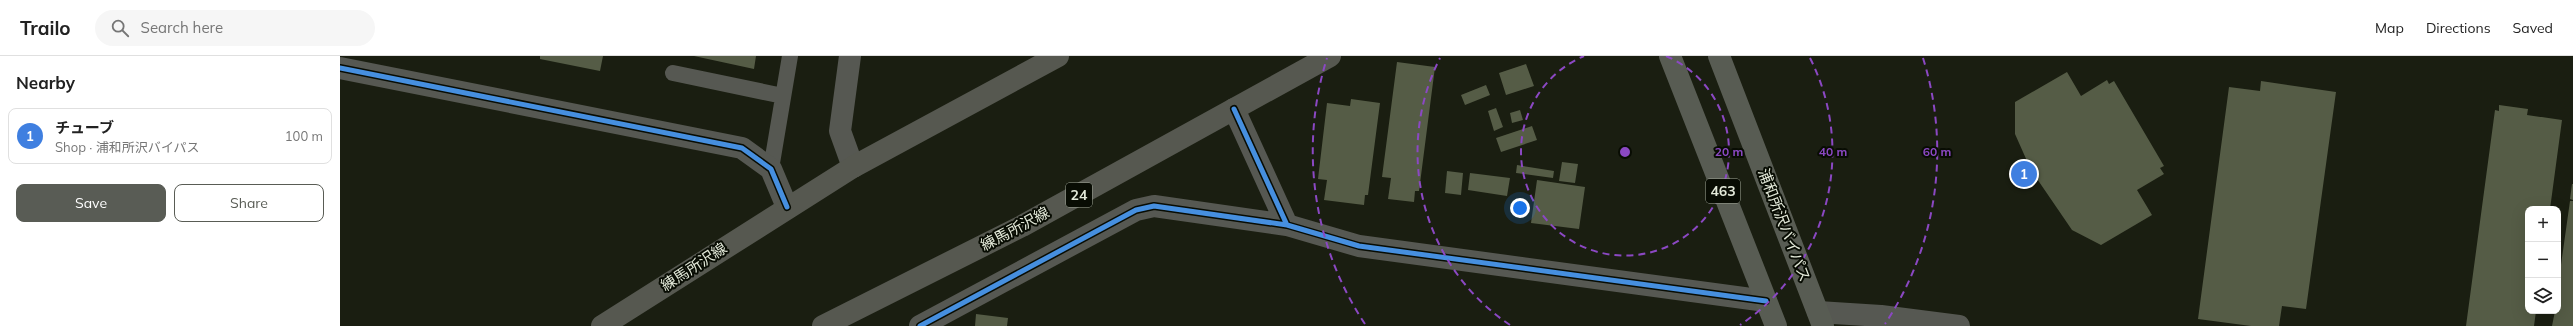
<!DOCTYPE html>
<meta charset="utf-8">
<style>
:root{--surface:#fff;--page:#f6f6f6;--text:#222;--muted:#767676;--line:#e0e0e0;--accent:#595c55}
body{margin:0;font-family:Mulish,"Noto Sans JP",sans-serif;background:var(--page);color:var(--text)}
.controls{position:absolute;right:12px;bottom:12px;display:grid;overflow:hidden;border-radius:8px;box-shadow:0 4px 16px #0002}
.controls button{width:36px;height:36px;display:grid;place-items:center;padding:0;border:0;border-bottom:1px solid var(--line);background:var(--surface);color:var(--text);font:20px sans-serif}
.you{position:absolute;left:1180px;top:152px;width:14px;height:14px;margin:-10px;border:3px solid #fff;border-radius:50%;background:#1a73e8;box-shadow:0 0 0 6px #1a73e833}
.badge{display:grid;place-items:center;width:26px;height:26px;border-radius:50%;background:var(--accent);color:#fff;font-size:13px;font-weight:700}
.pin{position:absolute;translate:-50% -50%;border:2px solid #fff;box-shadow:0 1px 4px #0006}
.list{margin:0;padding:0;list-style:none}
h2{display:flex;justify-content:space-between;align-items:center;height:52px;margin:0;padding:0 16px;font-size:17px}
h2 small{font-size:13px;font-weight:400;color:var(--muted)}
.list li{display:grid;grid-template-columns:26px 1fr auto;gap:12px;align-items:center;box-sizing:border-box;height:56px;margin:0 8px 8px;padding:0 8px;border:1px solid var(--line);border-radius:8px}
.list b{display:block;font-size:15px;white-space:nowrap}
.list p{margin:0;font-size:13px;white-space:nowrap;color:var(--muted)}
.list em{font-size:13px;font-style:normal;color:var(--muted)}
.actions{display:flex;gap:8px;padding:12px 16px}
.actions a{flex:1;padding:9px 0;border:1px solid var(--accent);border-radius:8px;text-align:center;font-size:14px;color:var(--accent)}
.actions .main{background:var(--accent);color:#fff}
.icon{flex:none;width:22px;height:22px;fill:none;stroke:currentColor;stroke-width:2;stroke-linecap:round;stroke-linejoin:round}
.map{position:relative;flex:none;width:2233px;height:270px;overflow:hidden}
header{display:flex;align-items:center;gap:24px;box-sizing:border-box;height:56px;padding:0 20px;background:var(--surface);border-bottom:1px solid var(--line)}
header strong{font-size:19px}
nav{display:flex;gap:22px;margin-inline-start:auto;font-size:14px}
.search{width:280px;height:36px;background:var(--page);display:flex;align-items:center;gap:10px;box-sizing:border-box;padding:0 14px;border-radius:22px;color:var(--muted);font-size:15px}
main{display:flex}
aside{flex:1;background:var(--surface)}
.map>svg:first-child{display:block}
.building{fill:#555c46}
.lines{fill:none;stroke-linecap:round;stroke-linejoin:round}
.service{stroke:#565852;stroke-width:16}
.minor{stroke:#565852;stroke-width:22}
.tertiary{stroke:#565852;stroke-width:22}
.primary{stroke:#565850;stroke-width:22}
.trunk{stroke:#585c53;stroke-width:22}
.cycleway-casing{stroke:#080c03;stroke-width:8}
.cycleway{stroke:#468fdf;stroke-width:5}
.ring{fill:none;stroke:#8b48c3;stroke-width:2;stroke-dasharray:7 5}
.labels{text-anchor:middle;stroke-width:4;stroke-linejoin:round;paint-order:stroke}
.shield{fill:#080c03;stroke:#a1a799;stroke-width:1}
.shield-label{font-size:14px;font-weight:bold;fill:#e3e9d9}
.street-label{font-size:15px;fill:#e3e9d9;stroke:#080c03}
.centre{fill:#8b48c3;stroke:#080c03;stroke-width:2}
.ring-label{font-size:12px;text-anchor:middle;font-weight:bold;fill:#8b48c3;stroke:#080c03;stroke-width:4;stroke-linejoin:round;paint-order:stroke}
</style>
<header>
<strong>Trailo</strong>
<div class="search"><svg class="icon" aria-label="search" viewBox="0 0 24 24"><circle cx="10" cy="10" r="6"/><path d="M15 15l6 6"/></svg>Search here</div>
<nav><a>Map</a><a>Directions</a><a>Saved</a></nav>
</header>
<main>
<aside>
<h2>Nearby<small></small></h2>
<ul class="list">
<li><span class="badge" style="background:#3f7fe0">1</span><div><b>チューブ</b><p>Shop · 浦和所沢バイパス</p></div><em>100 m</em></li>
</ul>
<div class="actions"><a class="main">Save</a><a>Share</a></div>
</aside>
<div class="map">
<svg width="2233" height="270" viewBox="0 0 2233 270">
<rect width="100%" height="100%" fill="#1a1e11"/>
<path class="building" d="M200,0H263L260,15L200,3Z
M354,0H416L414,13Z
M1057,6L1095,11L1079,135H1075L1074,146L1048,143L1051,122L1042,121Z
M1186,8L1194,30L1166,39L1159,17Z
M1727,16L1741,40L1767,24L1769,28L1774,25L1824,110L1820,112L1824,118L1797,134L1812,159L1761,189L1732,174L1691,114L1675,78V46Z
M1921,25L1996,36L1966,253L1942,250L1939,270H1911L1858,263L1889,31L1920,35Z
M1146,29L1150,39L1125,49L1121,39Z
M1011,43L1040,47L1028,139H1025L1024,149L984,144L987,124L978,123L987,47L1010,50Z
M2159,49L2188,53L2187,59L2222,64L2210,153H2188V255H2196L2194,270H2126L2155,54L2159,55Z
M1156,52L1163,71L1154,75L1148,55Z
M1180,54L1183,64L1172,67L1170,57Z
M1192,70L1197,84L1161,96L1156,82Z
M1222,106L1238,108L1235,127L1219,125Z
M1177,109L1214,115L1213,122L1176,117Z
M1107,115L1123,117L1121,139L1105,137Z
M1130,117L1170,122L1167,140L1128,134Z
M1197,124L1245,131L1239,173L1191,167Z
M2232,128H2233V144L2230,143Z
M2230,145H2233V270H2212L2215,255H2218V230Z
M636,258L668,262L667,270H635Z"/>
<g class="lines">
<path class="service" d="M333,17L443,40
M431,113L450,0"/>
<path class="minor" d="M510,0L500,75L513,111
M894,53L947,169L1019,190L1426,245
M1478,256L1541,260L1619,270
M580,270L796,154L814,150L947,169"/>
<path class="tertiary" d="M0,12L402,92L431,113L447,151"/>
<path class="primary" d="M262,270L513,111L718,0
M483,270L682,170L990,0"/>
<path class="trunk" d="M1330,0L1436,270
M1379,0L1483,270"/>
<defs>
<path id="cycleway" d="M0,12L402,92L431,113L447,151
M894,53L947,169L1019,190L1426,245
M580,270L796,154L814,150L947,169"/>
</defs>
<use href="#cycleway" class="cycleway-casing"/>
<use href="#cycleway" class="cycleway"/>
</g>
<g class="ring">
<path d="M1326 0A104 104 0 1 1 1244 0"/>
<path d="M1170 269A208 208 0 0 1 1100 2M1470 2A208 208 0 0 1 1400 269"/>
<path d="M1025 268A312 312 0 0 1 987 2M1583 2A312 312 0 0 1 1545 268"/>
</g>
<g class="labels">
<g class="shield">
<rect x="1366" y="123" width="34" height="24" rx="3"/>
<rect x="726" y="127" width="26" height="24" rx="3"/>
</g>
<g class="shield-label">
<text x="1383" y="140">463</text>
<text x="739" y="144">24</text>
</g>
<g class="street-label">
<text transform="translate(1444 169) rotate(69)" y="5">浦和所沢バイパス</text>
<text transform="translate(675 173) rotate(-28)" y="5">練馬所沢線</text>
<text transform="translate(354 211) rotate(-33)" y="5">練馬所沢線</text>
</g>
</g>
<circle cx="1285" cy="96" r="6" class="centre"/>
<g class="ring-label">
<text x="1389" y="100">20 m</text>
<text x="1493" y="100">40 m</text>
<text x="1597" y="100">60 m</text>
</g>
</svg>
<div class="controls">
<button>+</button>
<button>−</button>
<button><svg class="icon" aria-label="layers" viewBox="0 0 24 24"><path d="M12 4l9 5-9 5-9-5zM3 14l9 5 9-5"/></svg></button>
</div>
<div class="you"></div>
<div class="pin badge" style="left:1684px;top:118px;background:#3f7fe0">1</div>
</div>
</main>
